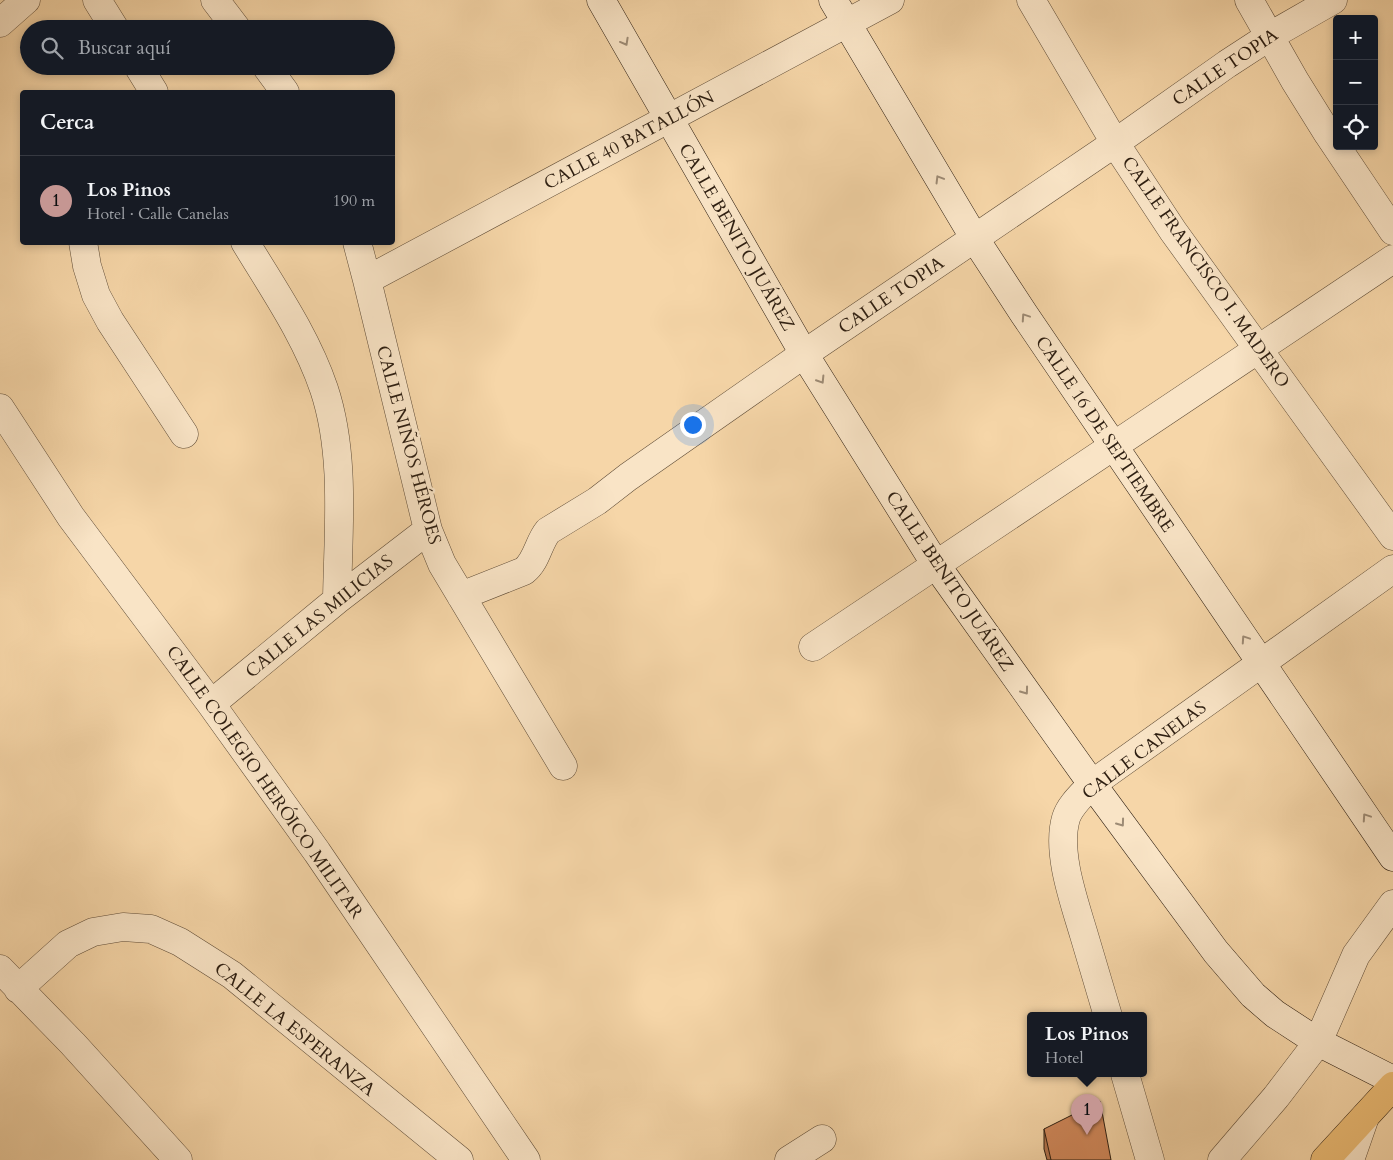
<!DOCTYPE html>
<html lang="es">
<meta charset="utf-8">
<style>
:root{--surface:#171b24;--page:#242831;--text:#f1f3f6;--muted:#9ea1a6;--line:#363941;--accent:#c59692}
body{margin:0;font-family:Cardo,serif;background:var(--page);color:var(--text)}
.controls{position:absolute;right:15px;top:15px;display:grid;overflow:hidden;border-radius:5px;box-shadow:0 2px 8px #0003}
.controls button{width:45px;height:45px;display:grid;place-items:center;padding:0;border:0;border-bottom:1px solid var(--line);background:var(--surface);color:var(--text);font:25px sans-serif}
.you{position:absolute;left:692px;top:424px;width:18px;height:18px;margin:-12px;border:4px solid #fff;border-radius:50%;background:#1a73e8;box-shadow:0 0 0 8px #1a73e833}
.badge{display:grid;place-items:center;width:32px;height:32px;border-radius:50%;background:var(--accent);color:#111;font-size:16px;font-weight:700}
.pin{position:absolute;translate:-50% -41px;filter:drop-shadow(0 1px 2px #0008)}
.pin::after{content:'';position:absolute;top:26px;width:18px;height:15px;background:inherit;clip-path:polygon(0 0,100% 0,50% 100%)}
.popup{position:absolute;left:1027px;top:1012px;width:120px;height:65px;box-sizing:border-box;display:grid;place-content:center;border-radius:5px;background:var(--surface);filter:drop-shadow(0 1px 4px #0005);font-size:16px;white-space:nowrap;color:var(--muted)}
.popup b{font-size:19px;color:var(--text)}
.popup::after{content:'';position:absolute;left:50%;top:100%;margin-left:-10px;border:10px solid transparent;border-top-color:var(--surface)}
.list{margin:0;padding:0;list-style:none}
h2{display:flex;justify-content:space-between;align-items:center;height:65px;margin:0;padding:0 20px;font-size:21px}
h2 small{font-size:16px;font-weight:400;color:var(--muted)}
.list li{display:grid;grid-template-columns:32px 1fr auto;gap:15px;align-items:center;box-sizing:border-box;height:90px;padding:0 20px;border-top:1px solid var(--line)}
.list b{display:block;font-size:19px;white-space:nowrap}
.list p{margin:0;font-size:16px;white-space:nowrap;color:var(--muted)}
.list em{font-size:16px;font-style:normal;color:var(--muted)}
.icon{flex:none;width:28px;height:28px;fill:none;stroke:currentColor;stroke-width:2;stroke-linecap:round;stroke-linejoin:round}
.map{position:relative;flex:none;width:1393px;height:1160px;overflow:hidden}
.search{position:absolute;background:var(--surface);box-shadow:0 2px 8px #0003;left:20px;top:20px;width:375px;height:55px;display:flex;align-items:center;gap:12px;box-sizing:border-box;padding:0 18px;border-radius:28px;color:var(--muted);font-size:19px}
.panel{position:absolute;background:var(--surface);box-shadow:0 2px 8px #0003;left:20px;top:90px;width:375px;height:155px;border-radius:5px}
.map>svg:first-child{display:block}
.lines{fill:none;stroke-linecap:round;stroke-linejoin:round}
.street-casing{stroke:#5f4c37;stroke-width:29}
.secondary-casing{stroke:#2d1e11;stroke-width:29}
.primary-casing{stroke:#2d1e11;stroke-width:29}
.street{stroke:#f9e4c6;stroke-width:28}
.secondary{stroke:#f9e4c6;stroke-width:28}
.primary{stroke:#ebbb74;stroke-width:28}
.wall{fill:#b2744d;stroke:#2d1e11}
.building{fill:#cf875a;stroke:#2d1e11}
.oneway{stroke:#9d8b75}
.labels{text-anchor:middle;stroke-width:5;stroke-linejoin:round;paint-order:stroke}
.street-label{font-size:18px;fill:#2d1e11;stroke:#f9e4c6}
</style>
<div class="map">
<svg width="1393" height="1160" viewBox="0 0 1393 1160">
<rect width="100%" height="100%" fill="#f6d6a8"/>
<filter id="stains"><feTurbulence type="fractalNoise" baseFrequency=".004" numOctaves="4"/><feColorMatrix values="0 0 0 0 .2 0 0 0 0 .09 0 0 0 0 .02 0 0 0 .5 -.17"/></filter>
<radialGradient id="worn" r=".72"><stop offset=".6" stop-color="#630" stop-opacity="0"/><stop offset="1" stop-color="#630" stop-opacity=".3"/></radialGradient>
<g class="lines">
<defs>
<path id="street" d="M97,0L115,29
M215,0L237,29
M1031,0L1115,143L1173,231L1393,536
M1249,0L1295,81L1328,134L1393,231
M0,23L26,0
M138,66L154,92
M266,66L285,92
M83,242L87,266L96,295L110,321L184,434
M245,242C274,290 306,336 324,389C346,455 338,531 337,600
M357,242L367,280L428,530L442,564L563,766
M367,280L890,0
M0,408L71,517L211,704L317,852L526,1160
M461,596L524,571C537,561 538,543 548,531L597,501L628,477L804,354L1115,143L1227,64L1270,36L1333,0
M813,647L1393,259
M211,704L337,600L428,530
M0,969L73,1044L178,1160
M18,989L68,944L93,932L123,927L151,929L180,942L232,975L459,1160
M1108,1016C1100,989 1092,962 1084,935C1074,901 1056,852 1066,818C1070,805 1083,794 1092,784L1393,569
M1125,1074L1150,1160
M789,1160L822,1139
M1222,1160L1276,1097L1318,1042L1356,955L1393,904
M1350,1160L1365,1117"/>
<path id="secondary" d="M601,0L804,354L936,565L1092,784L1216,952L1253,995L1275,1014L1318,1042L1393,1080
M833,0L975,239L1024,314L1393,857"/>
<path id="primary" d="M1325,1160L1393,1086"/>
</defs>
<use href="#street" class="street-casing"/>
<use href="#secondary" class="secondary-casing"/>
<use href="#primary" class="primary-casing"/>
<use href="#street" class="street"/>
<use href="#secondary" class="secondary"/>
<use href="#primary" class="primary"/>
</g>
<path class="wall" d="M1044,1129L1111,1160H1047L1044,1149Z"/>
<path class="building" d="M1100,1101L1111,1160H1051L1044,1129Z"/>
<defs><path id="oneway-chevron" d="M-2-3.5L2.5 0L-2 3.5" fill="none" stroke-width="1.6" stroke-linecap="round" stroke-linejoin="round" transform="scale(1.25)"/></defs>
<g class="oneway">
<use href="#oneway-chevron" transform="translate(625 42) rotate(61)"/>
<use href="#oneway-chevron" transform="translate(939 179) rotate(-121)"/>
<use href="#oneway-chevron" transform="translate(1025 317) rotate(-124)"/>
<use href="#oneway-chevron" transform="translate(821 380) rotate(58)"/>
<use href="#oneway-chevron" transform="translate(1245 639) rotate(-124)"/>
<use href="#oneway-chevron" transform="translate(1025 691) rotate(54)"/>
<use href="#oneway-chevron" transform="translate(1366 817) rotate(-124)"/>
<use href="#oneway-chevron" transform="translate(1121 823) rotate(54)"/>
</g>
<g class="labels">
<g class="street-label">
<text transform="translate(1225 67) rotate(-34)" y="6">CALLE TOPIA</text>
<text transform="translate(629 140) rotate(-28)" y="6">CALLE 40 BATALLÓN</text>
<text transform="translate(737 237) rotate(60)" y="6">CALLE BENITO JUÁREZ</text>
<text transform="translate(1206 272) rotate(55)" y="6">CALLE FRANCISCO I. MADERO</text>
<text transform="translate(891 295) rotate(-34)" y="6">CALLE TOPIA</text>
<text transform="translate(1105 434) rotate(56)" y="6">CALLE 16 DE SEPTIEMBRE</text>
<text transform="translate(409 445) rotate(75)" y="6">CALLE NIÑOS HÉROES</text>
<text transform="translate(950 581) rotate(56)" y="6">CALLE BENITO JUÁREZ</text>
<text transform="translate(319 616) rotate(-39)" y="6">CALLE LAS MILICIAS</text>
<text transform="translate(1144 750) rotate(-37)" y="6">CALLE CANELAS</text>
<text transform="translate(265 782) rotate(55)" y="6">CALLE COLEGIO HERÓICO MILITAR</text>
<text transform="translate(295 1029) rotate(39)" y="6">CALLE LA ESPERANZA</text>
</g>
</g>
<rect width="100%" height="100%" filter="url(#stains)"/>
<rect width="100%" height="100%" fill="url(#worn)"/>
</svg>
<div class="controls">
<button>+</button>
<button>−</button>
<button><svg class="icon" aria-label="locate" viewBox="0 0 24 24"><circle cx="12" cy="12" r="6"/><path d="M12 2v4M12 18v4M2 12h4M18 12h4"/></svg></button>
</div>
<div class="you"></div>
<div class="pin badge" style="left:1087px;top:1135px">1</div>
<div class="popup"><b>Los Pinos</b>Hotel</div>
<div class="search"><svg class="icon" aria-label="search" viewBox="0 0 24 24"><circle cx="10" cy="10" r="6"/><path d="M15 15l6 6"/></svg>Buscar aquí</div>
<section class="panel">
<h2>Cerca<small></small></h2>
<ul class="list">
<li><span class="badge">1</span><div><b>Los Pinos</b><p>Hotel · Calle Canelas</p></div><em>190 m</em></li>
</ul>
</section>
</div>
